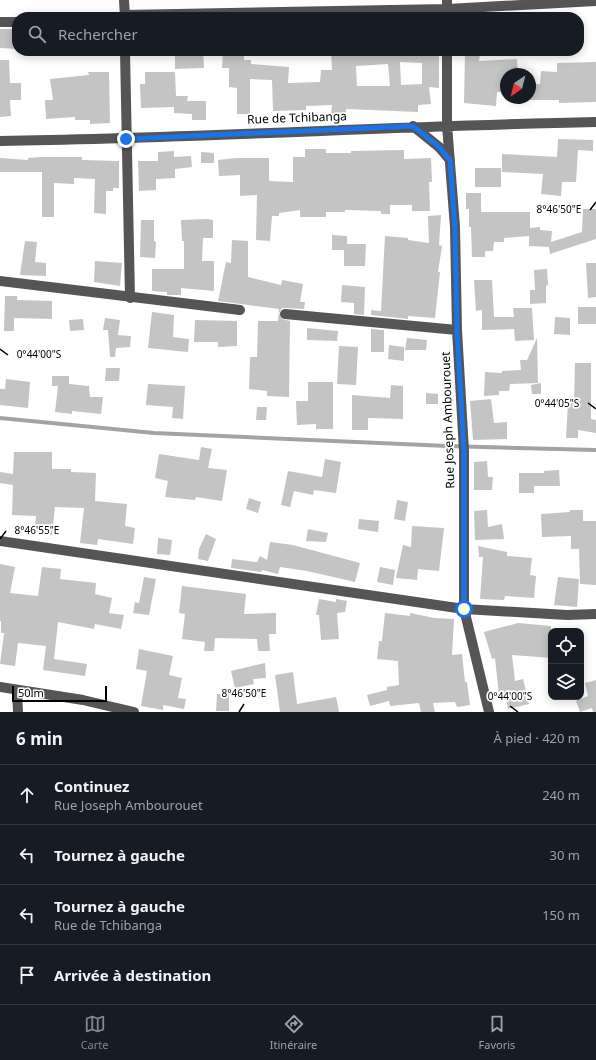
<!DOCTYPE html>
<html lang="fr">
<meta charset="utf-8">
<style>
:root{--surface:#171b24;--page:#242831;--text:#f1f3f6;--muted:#9ea1a6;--line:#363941;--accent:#858687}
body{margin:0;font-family:"Noto Sans",sans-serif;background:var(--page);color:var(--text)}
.controls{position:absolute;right:12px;bottom:12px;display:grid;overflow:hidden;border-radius:8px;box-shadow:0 2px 10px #0003}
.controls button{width:36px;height:36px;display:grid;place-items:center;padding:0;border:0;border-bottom:1px solid var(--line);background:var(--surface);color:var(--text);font:20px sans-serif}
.compass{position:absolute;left:500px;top:68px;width:36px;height:36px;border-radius:50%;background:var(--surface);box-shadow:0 2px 10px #0003;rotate:215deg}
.scale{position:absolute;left:12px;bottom:10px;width:95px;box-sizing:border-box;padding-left:4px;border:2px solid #000;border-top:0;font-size:11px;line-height:14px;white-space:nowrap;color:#000;-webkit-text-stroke:3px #fff;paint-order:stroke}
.stop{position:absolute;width:12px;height:12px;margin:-9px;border:3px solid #1a73e8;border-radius:50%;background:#fff}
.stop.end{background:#1a73e8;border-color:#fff;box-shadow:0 1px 4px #0008}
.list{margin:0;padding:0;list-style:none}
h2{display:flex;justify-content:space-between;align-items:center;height:52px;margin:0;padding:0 16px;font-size:17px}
h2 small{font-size:13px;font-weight:400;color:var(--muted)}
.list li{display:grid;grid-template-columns:26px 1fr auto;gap:12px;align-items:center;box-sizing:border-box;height:60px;padding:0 16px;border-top:1px solid var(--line)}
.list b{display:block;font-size:15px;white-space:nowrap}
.list p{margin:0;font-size:13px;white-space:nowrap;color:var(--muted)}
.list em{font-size:13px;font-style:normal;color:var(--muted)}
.icon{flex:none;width:22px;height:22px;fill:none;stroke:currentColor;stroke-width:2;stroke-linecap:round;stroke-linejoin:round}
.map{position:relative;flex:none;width:596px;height:712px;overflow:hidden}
.search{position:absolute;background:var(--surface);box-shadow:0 2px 10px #0003;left:12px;right:12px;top:12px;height:44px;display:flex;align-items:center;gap:10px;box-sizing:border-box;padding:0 14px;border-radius:16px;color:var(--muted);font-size:15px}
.sheet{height:292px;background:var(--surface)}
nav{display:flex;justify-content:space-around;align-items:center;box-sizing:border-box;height:56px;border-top:1px solid var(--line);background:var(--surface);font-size:11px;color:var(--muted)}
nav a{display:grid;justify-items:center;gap:2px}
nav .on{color:var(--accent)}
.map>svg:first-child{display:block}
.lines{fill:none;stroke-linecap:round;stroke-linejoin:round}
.stream{stroke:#a3a3a3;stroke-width:4}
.building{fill:#c4c4c4;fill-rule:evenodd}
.minor{stroke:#555;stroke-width:10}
.route{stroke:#1a73e8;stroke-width:5}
.ticks{fill:none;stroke:#000;stroke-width:1.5}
.labels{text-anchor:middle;stroke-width:3.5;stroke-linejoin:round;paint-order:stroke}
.street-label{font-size:12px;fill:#000;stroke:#fff}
.ticks-label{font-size:10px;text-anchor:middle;fill:#000;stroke:#fff;stroke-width:3.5;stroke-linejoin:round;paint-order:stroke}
</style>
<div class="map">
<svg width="596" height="712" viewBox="0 0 596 712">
<rect width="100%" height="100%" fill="#fff"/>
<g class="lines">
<path class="stream" d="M0,418L154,433L447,446L596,450"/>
</g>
<path class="building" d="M0,29H17V49L0,48Z
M179,51H203L204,68L175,69V52Z
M223,51H244V60H251V64L289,67L288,83L320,82L321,70H332L331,51H431V53H439V88L429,87L431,104L418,105V112L346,109V114H331L332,105L306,106V110L273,111L272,80L250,79V114H237V88L229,87V68H222ZM400,62L422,63V84L401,85ZM388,64L390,86H357L356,66Z
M465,52L480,54L479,61L517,59L518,74H506V92H497L496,106L464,103Z
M0,60H9L10,83H21V100H10L11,116L0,117Z
M596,62V102L559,103V100H530V84H540L541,71L557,72V63Z
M88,72H109L110,123L90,124V120H75V117L46,119L45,100H53L50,79L89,75Z
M145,72H175L176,96H188L187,101H206V120H192V114L174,113V107L141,108L140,84H145Z
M558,139L593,140V151L578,150L576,182H562L561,196L541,194L543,174L502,172V154L557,157Z
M305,149H326V153H351V151L404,150V159L431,158L432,182H429L430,211H412V205H390V214H381V211L345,210V212H326V217H300V210L279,213V216H272L270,241L256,240L257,195L240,196V175L219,176L218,160L236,158H269V181L293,182V157H305Z
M174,151V157L191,156L192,167L175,169V178L156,179V190L139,191L138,161H158V152Z
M201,152L214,153V163H201Z
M41,157H82V160L119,161V188H113V191H106V214L94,213L95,179L74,178V184L54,183V217H42V172H0V158L28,160V158Z
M475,168H501V187H475Z
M466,193H481V212H530V228L540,227V230L552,231L551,242L582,232L583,209H596V239L550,254L549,247L529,246V236L504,238V242H494L493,251H485V257H472L471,227H469V209H466Z
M441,215L439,245L442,246L438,272H440L435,318L408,316V319L371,315V310L381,311L385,236L408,238V240L429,243L428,216Z
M207,219L213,220V238H203L202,261H214V291L181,288V295H167V292L152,291V269H184V241H182L181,220Z
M141,220H154V241L156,242L155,258L140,257Z
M332,235L347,236V244H366L365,266H344V250H332Z
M232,240L248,241V277L281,285L282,280L303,284L300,302H305L304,309L285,308H282L279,313L282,319L290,321L289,397L267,396V391L249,389L250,357H257L258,321H278L279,309L218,301L226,262L231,263Z
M25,241L37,242L35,262L46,263V276L20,275Z
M95,261L122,263L120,286L94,282Z
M586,263H596V297L588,298Z
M547,269L548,285L546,286V303L530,304V290H535L534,270Z
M474,280H492L494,317H514L513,308H532L534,340L515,341L514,329L482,330V310L476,311Z
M342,285L365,287L364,315L354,314V303L341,302Z
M5,296H17V300L52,301V319L14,318V331H4Z
M578,307H596V324H578Z
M152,312L174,315L173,337L189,339L188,352L148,348Z
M555,317L570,318V335L554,334Z
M105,318L120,320L118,335L131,336L130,347L116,348L115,357H110L108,330H103Z
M83,319L84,330L70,331L69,320Z
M195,320L237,321V346L218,347V342H194Z
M307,328L338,331L337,341L307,340Z
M371,329L384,330V352H371Z
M407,338L427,340L426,350H405Z
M537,338L538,383L510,384L509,391H499V395L484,396L485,372L502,373V371L521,370L520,360H527Z
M389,345L404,347V361L388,359Z
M339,346L358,347L356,385L337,384Z
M575,363H591V419L596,420V433L578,430V438H566L568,403H574Z
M106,368H120L119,381H105Z
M52,376H69V384L89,386L90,397H103L101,414L72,411V414L55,412L58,386H52Z
M6,379L30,382L28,408L0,405V389H5Z
M308,382H333V429H316V424L297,425L296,401H308Z
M541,383V394H532L531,385Z
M148,384L185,386L183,419L172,418L173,407L146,405Z
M391,385L403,386V419L368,418V430H352V395L390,398Z
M426,393L438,394V404H426Z
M491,399L494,423L507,422V439L473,440L470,401Z
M257,407H267L266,420H256Z
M201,447L212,449L208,468L227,470L222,501L196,497L195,500L165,497L168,481L155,478L159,454L199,460Z
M14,452H52V469H71V472L96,473L95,501L127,504L125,526L135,528L133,544L98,539L97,545L80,543L84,508L55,507L52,535L34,533L36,516L12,515L13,485L0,483V472L13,474Z
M325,459L341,462L336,493L314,490L313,495L294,491L290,507L281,505L288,471L322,477Z
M487,461L488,477H493L492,490H474V462Z
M559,470L560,486H534V493H519V473H544V471Z
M249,498L261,502L258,513L246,509Z
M397,500L408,502L405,521L394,519Z
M487,510L488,527L502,524L504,539L475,540L474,511Z
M570,510H583V521H596V585L580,584L579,549H571V536L542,537L541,514L570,512Z
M359,519L379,521L378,532L358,529Z
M412,526L444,528L439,571L418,569L417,580L396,578L403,545L411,547Z
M308,529L328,533L326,542L306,541Z
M206,534L216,539L208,561L198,559L199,549Z
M158,538L172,540L170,555L157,554Z
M270,542L293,545L360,563L355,582L307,571L280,567L278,574L262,570L261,572L231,568L232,559L257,562L260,556L267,560Z
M478,546L507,552V556L532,558L530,575L536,576L534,598L505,596L504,600L480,599L483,557H479Z
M0,564L15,567L10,593L38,596L42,567L61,569L60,579L96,583L95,594L112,598L109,613L124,615L121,629L95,624L94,629L58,622L54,659L87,664L85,676L43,670L46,646L18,643L15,666L0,664L4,633H1V621H0Z
M380,567L395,570L393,585L377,582Z
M144,577L156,579L149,615L133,613L135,602L139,603Z
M558,577L579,579L577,607L554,605Z
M182,586L246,594L244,614L276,613V634H269L270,651H258L257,639L215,638L214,651H204L205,642L182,639L185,614L179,613Z
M319,599L336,602V599L347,601L345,612L337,613L339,639L321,640L319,615H316Z
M385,613L410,616V613L434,618L454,619L452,655L462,654L465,682H467L470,705L457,707L455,702L433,703L435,712H421L419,703L390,706L389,701L370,706L367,695L387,690V687L399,685L398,661L377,659L379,641H382Z
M518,623L551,626V658L512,655L515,681L523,679L529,704L508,709L505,693L499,695L495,658L492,659L484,632Z
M139,649L173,656L169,675L182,678L178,698L186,699L184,709L163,705V710L141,706L147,671L136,669Z
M265,663L266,678L253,679L254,684L235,688L231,671Z
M293,672L297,704L336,697L339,712H280L275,675Z
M596,680V712H593L592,708L580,712L576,701L588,696L585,683Z
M217,694H229V711H216Z"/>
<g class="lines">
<path class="minor" d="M124,0L125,17
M125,15L447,9L596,1
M447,17V0
M0,22H17
M125,51L130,298
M447,51V125L455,227L457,330L464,451V609L489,712
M413,126L439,147L450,160
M0,141C199,138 397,126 596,122
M0,281L240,310
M285,314L457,330
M0,541L464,609L567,615L596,614
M0,687L83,700L134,712
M17,690L18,712"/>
</g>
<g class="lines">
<path class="route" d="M126,139L413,126L438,146L450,160L455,228L457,330L464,451V609"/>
</g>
<path class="ticks" d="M590,210L596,202M0,349L8,355M588,403L596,409M0,539L6,531M510,706L518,712M239,712L244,704"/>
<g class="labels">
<g class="street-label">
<text transform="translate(297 118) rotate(-2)" y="4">Rue de Tchibanga</text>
<text transform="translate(448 420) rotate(-92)" y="4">Rue Joseph Ambourouet</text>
</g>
</g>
<g class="ticks-label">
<text x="559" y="213">8°46'50"E</text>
<text x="39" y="358">0°44'00"S</text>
<text x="557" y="407">0°44'05"S</text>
<text x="37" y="534">8°46'55"E</text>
<text x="244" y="697">8°46'50"E</text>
<text x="510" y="700">0°44'00"S</text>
</g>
</svg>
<div class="controls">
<button><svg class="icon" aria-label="locate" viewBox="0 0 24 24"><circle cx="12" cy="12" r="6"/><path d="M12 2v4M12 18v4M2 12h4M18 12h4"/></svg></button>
<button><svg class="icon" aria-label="layers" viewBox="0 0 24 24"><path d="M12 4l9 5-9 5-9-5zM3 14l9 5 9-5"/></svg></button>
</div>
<svg class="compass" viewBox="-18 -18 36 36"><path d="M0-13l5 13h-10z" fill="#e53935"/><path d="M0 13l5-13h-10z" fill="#9ea1a6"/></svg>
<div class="scale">50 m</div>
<div class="stop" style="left:464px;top:609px"></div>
<div class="stop end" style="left:126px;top:139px"></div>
<div class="search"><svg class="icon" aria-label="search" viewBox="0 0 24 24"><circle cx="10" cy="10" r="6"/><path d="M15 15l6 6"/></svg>Rechercher</div>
</div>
<section class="sheet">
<h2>6 min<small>À pied · 420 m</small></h2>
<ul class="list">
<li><svg class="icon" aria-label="ahead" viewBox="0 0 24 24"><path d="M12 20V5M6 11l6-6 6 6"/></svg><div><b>Continuez</b><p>Rue Joseph Ambourouet</p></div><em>240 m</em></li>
<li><svg class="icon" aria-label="left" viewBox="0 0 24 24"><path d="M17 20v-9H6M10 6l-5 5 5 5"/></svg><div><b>Tournez à gauche</b></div><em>30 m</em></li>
<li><svg class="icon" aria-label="left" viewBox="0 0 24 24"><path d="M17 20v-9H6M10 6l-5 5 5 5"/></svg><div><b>Tournez à gauche</b><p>Rue de Tchibanga</p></div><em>150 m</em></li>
<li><svg class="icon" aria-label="arrive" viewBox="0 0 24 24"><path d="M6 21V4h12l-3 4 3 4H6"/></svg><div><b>Arrivée à destination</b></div></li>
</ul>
</section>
<nav>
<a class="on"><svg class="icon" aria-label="map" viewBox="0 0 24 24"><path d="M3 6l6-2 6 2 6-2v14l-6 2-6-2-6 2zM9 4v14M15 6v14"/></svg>Carte</a>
<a><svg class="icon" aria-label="directions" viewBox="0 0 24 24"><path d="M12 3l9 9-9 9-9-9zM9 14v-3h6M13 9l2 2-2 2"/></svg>Itinéraire</a>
<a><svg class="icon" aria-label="saved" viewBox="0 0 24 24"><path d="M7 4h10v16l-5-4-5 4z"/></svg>Favoris</a>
</nav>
